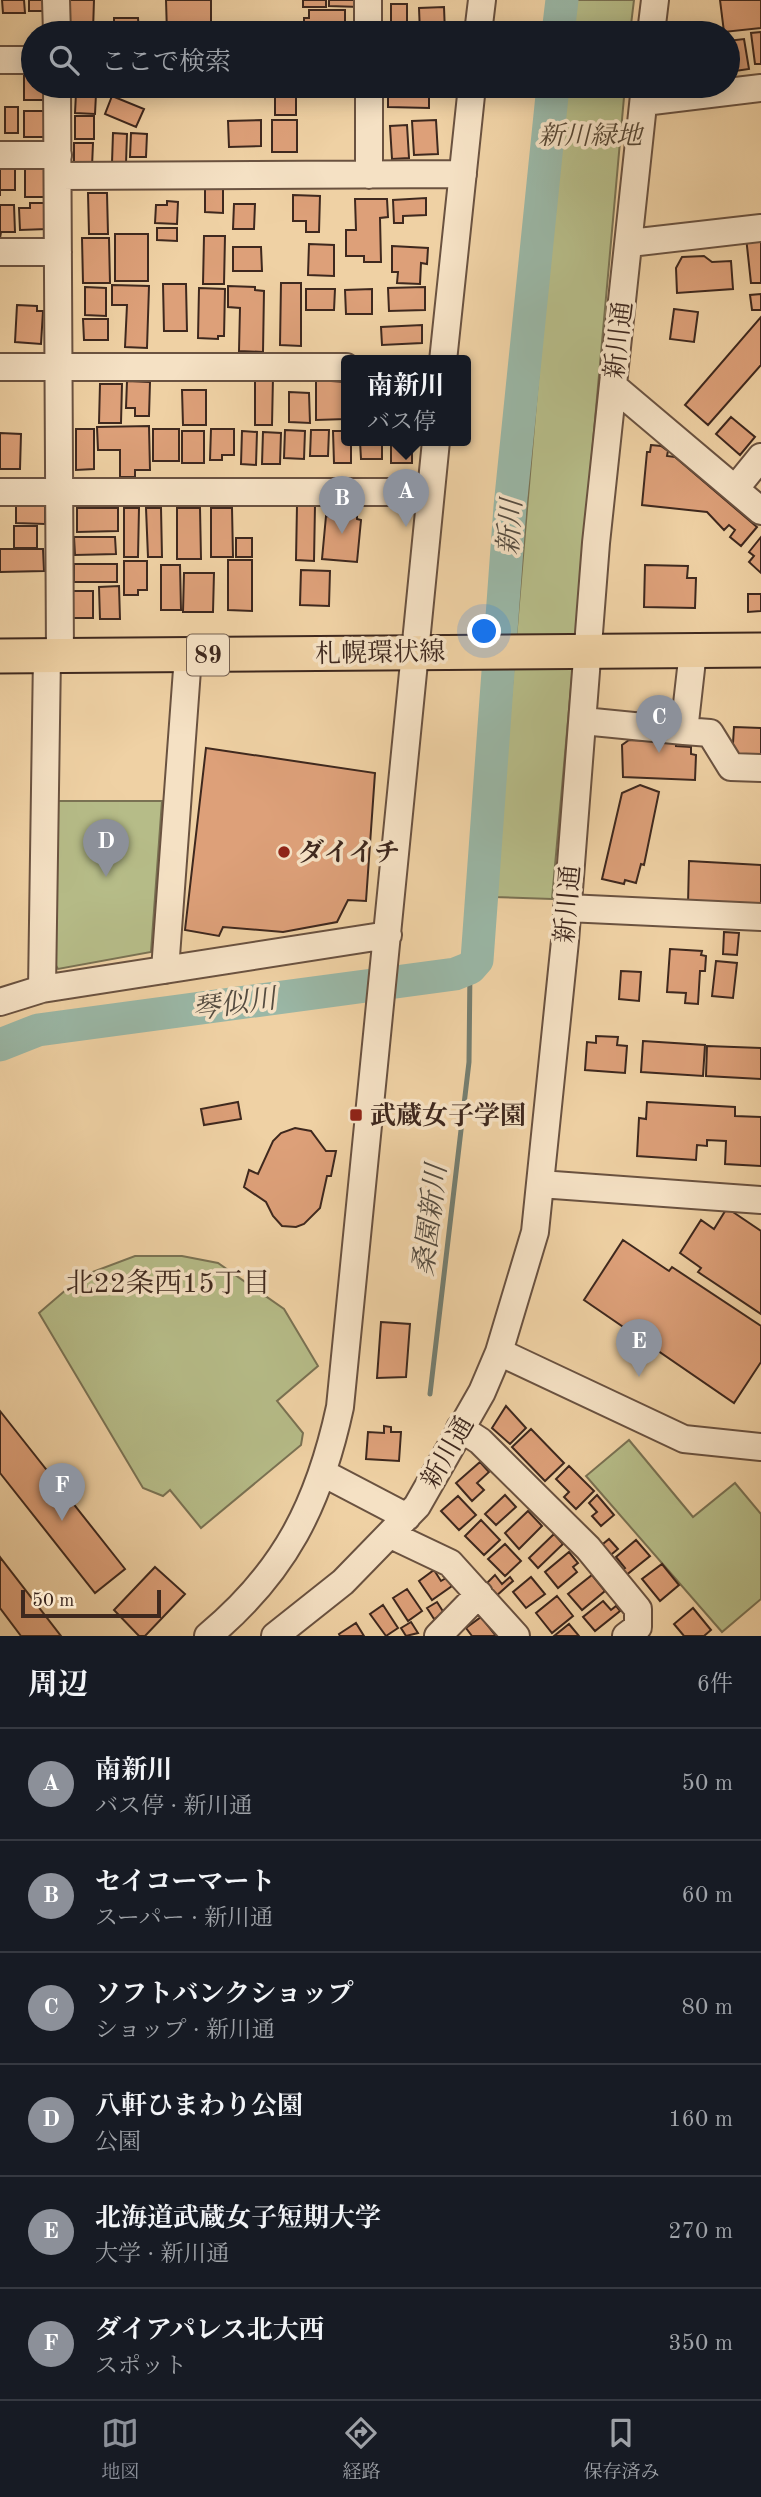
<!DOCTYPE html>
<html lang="ja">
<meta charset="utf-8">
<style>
:root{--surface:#171b24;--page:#20242c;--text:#f1f3f6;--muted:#9ea1a6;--line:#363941;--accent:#8c9099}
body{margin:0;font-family:"Old Standard TT","Noto Serif JP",serif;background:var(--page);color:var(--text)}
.scale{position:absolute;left:21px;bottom:18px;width:140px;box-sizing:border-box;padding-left:7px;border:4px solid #3e281e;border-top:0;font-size:19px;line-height:24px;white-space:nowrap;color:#3e281e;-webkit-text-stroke:5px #f5e1c4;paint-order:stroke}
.you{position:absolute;left:485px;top:632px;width:24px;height:24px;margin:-18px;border:5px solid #fff;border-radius:50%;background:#1a73e8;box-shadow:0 0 0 10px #1a73e833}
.badge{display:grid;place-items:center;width:46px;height:46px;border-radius:50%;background:var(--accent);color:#fff;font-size:23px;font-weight:700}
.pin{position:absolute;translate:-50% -58px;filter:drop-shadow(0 2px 4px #0008)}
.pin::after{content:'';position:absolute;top:37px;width:24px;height:21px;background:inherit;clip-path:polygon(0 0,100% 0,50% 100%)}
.popup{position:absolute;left:341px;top:355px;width:130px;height:91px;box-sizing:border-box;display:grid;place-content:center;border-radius:7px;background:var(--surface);filter:drop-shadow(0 2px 5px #0005);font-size:23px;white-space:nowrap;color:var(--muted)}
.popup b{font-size:26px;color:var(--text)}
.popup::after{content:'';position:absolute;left:50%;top:100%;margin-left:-14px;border:14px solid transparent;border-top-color:var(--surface)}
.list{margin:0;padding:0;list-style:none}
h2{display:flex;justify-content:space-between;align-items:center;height:91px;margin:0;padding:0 28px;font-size:30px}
h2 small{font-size:23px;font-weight:400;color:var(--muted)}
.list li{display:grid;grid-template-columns:46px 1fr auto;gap:21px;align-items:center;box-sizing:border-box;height:112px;padding:0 28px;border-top:2px solid var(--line)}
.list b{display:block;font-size:26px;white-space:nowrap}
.list p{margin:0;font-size:23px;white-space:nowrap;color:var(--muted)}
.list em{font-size:23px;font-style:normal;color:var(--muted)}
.icon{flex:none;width:38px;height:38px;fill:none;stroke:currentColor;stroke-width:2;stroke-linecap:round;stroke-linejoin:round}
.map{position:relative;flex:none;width:761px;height:1636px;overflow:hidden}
.search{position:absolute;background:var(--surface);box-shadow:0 4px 18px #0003;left:21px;right:21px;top:21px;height:77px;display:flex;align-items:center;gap:18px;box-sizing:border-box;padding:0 24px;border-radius:38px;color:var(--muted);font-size:26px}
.sheet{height:763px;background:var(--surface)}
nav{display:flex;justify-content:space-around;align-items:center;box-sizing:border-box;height:98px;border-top:2px solid var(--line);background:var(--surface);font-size:19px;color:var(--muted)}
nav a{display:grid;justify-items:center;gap:4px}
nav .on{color:var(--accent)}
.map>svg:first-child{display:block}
.green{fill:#b6bc88;stroke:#7a7253;stroke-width:2}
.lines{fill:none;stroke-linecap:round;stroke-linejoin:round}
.stream{stroke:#757e70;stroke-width:5}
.river{stroke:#9ab7a6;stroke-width:33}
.building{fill:#dda079;stroke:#3e281e;stroke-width:2}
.minor-casing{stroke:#6a5240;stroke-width:30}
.major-casing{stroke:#3e281e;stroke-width:37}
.minor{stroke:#f5e1c4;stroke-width:26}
.major{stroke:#efd1a4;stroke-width:33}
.poi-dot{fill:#8f2418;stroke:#f5e1c4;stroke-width:2.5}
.labels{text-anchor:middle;stroke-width:7;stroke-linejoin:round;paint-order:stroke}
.shield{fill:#f5e1c4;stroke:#756050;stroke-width:2}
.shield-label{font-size:24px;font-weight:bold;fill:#3e281e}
.park-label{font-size:26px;font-style:italic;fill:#564633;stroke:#f5e1c4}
.street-label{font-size:26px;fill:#3e281e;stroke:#f5e1c4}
.poi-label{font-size:26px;font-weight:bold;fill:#3e281e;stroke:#f5e1c4;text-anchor:start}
.water-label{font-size:28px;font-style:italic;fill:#554c40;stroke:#f5e1c4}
.neighbourhood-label{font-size:28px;fill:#3e281e;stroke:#f5e1c4}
</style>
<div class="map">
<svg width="761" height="1636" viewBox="0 0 761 1636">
<rect width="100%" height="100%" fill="#efd1a4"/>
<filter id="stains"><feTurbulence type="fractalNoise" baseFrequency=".00286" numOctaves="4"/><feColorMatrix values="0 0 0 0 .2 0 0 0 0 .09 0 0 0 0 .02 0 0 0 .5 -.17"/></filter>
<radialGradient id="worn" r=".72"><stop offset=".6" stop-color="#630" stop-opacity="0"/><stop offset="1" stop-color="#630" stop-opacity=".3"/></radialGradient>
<path class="green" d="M571,0H634L630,33H568Z
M563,86H625L552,899L494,897Z
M55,801H162L151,952L58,969L55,964Z
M135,1256H182L218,1263L284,1309L318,1366L277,1401L303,1433L301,1445L201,1528L170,1490L163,1496L143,1488L39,1313L82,1276Z
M629,1440L693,1517L735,1483L761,1514V1599L722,1632L586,1476Z"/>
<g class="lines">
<path class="stream" d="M430,1394L469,1062L470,968"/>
<path class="river" d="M558,33L562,0
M0,1045L38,1030L455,974L470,968L477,960L510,507L553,86"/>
</g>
<path class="building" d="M2,0H24L25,13H3Z
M29,0H46V11H29Z
M70,0H94L93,31L70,30Z
M166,0H211V22H216V33H167Z
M303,0H326V7H303Z
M329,0H358L359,7L329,6Z
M720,0H761V28L724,32Z
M391,4H407V33H391Z
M444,7L445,33H420L419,8Z
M309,10H345V33H304V18H309Z
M114,18H138L139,33H114Z
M761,32V64H755L751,33Z
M744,39L749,69L728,72V41Z
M24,71H33V86H47V100H24Z
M275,86H296V115H275Z
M306,86H343V97H306Z
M388,86H429V108L388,107Z
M76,93L96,94L95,114L75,113Z
M112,96L144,109L136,127L105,114Z
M5,107H18V133H5Z
M24,111H44L45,137H24Z
M75,116H94V139H75Z
M261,120V146L229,147L228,121Z
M272,120H297V152H272Z
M436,120L438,154L414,155L412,121Z
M407,125L409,158L392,159L390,126Z
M113,133L127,134L126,164L112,163Z
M131,133L147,134L146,157H130Z
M74,143H93L92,167L74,166Z
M25,166H47L46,197H25Z
M0,168H15V190H0V196Z
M205,188H223V213L205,212Z
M88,193H107L108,234H89Z
M293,195L320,196L319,232H306V221H293Z
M426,198V215L403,216V223H394L393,200Z
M355,199H387L388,217L380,218L381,262H364V256H346V230H356Z
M167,201L178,202L177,224L155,223L156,205H167Z
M30,203H46L47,229L20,230L19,208H30Z
M234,204H255L254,229H233Z
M0,205H14L15,232H1L0,238Z
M157,228H177V241L157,240Z
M115,234H148V281H115Z
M204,236H225L224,284H203Z
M761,236V283H751L746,237Z
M82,238H109L110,283H83Z
M309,244L334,245V276L308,275Z
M392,246L428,248L427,264L421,263L420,284L397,283L398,272H392Z
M233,247H261L262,271H233Z
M704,256L712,262L731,261L733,289L677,293L676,268L682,257Z
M281,283H301V346L280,345Z
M163,284H186L187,331H164Z
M112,285L149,286L147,348L125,347L127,305H112Z
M228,286L255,287V290L264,291L263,352L239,351L240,308L228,307Z
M85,287L106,288V316L85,315Z
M425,287V310L389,311L388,288Z
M199,288L225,289L224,336H218V339L198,338Z
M306,289H335L334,310H306Z
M372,289V314H346L345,290Z
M761,294V310H752L750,295Z
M17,305L37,306V311H43L41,344L15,342Z
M674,309L698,312L694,342L670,339Z
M761,317V365L708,425L685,405Z
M83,319H108V340H84Z
M422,325V343L382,345L381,327Z
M255,376L273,377L272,425H255Z
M316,380L346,382V419L316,420Z
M127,381L150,382L149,416H135V408H126Z
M100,384H122L121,423H99Z
M182,390H206V425H183Z
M289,392L309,393L310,423L289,422Z
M731,417L755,437L740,455L716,434Z
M149,426L150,470H135V477H120V450H98L97,427Z
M76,429H94V469L76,470Z
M153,429H179V461H153Z
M211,429H234V455H222V460H210Z
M285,430L305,431L304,459L284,458Z
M311,430H329L328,456H310Z
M182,431H204V463H182Z
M242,431L257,432L256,465L241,464Z
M333,431H346V441H351V463H334Z
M263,432L281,433L280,464H262Z
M0,433L21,434L20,469H0Z
M360,441H382V459H361Z
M391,441H412V463H391Z
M651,445L661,446L668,451L667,456L675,457L757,527L741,546L730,537L735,530L729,525L724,530L707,512L642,505L647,452H650Z
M16,504H45V524L16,523Z
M297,505H315L314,561L296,560Z
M77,508H118V531L77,532Z
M124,508H139L138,557H124Z
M146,508H161L162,557H148Z
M177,508H200L201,559H177Z
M211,508H232L233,557H211Z
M344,514L357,515V519L361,520L357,562L322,559L326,516L344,518Z
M14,526H37V548H14Z
M74,537H115L116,554L75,555Z
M761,537V573L749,562L754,556L749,552Z
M236,538H252V557H236Z
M0,549H43L44,571L0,572Z
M228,560H252V611L228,610Z
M124,561H147V590H138V595H124Z
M74,564H117V582H74Z
M161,565H180L181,610H161Z
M645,565L688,566L687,578H696L695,608L644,607Z
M301,570L330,571L329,606L300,605Z
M184,573H214L213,612H183Z
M119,586L120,619H100L99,587Z
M71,591H93V618H70Z
M748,594H761V611L748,612Z
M734,727L761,728V776L731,775Z
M629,740L676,742V746L691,747V754L696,755L695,780L623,777L622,745Z
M206,748L375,773L366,901L348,900L337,922L283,932L223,927L219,936L185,930Z
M640,785L659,792L644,865L641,864L636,883L625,880L624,884L602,879L622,793Z
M689,861L761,865V908L688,904Z
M724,932L739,933L737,955L723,954Z
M670,949L702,951L701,955L706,956L705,971H700L698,1004L685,1003L686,993L667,992Z
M716,961L737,963L733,998L712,996Z
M621,971L641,972L639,1001L619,999Z
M596,1036L618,1037L617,1045L627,1046L625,1073L585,1070L587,1042L596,1043Z
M643,1041L705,1045L703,1076L641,1072Z
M707,1046L761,1048V1079L706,1076Z
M238,1102L241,1119L204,1125L201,1109Z
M647,1102L735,1107V1116L761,1117V1166L725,1164L726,1141L707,1140V1146L697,1145L696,1160L637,1156L639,1118L646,1119Z
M295,1128L311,1131L326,1151H336L331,1176H327L320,1208L304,1224L296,1227L282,1226L273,1216L266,1202L244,1187L249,1170L258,1174L273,1141L281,1133Z
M727,1208L761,1231V1314L698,1272L701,1268L680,1253L701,1220L714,1229Z
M623,1240L669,1271L672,1267L761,1326V1362L734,1403L584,1300Z
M381,1322L410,1324L406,1377L377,1378Z
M506,1406L526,1428L510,1444L492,1428Z
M0,1411L125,1569L95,1593L0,1473Z
M384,1426L391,1427V1432H401L399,1461L366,1459L368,1432L384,1433Z
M531,1429L564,1463L545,1481L512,1447Z
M480,1462L489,1472L477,1483L484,1490L472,1501L456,1483Z
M569,1466L594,1491L576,1509L564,1497L569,1492L556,1479Z
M505,1495L516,1507L496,1525L485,1514Z
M597,1495L614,1515L601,1526L592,1516L597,1512L589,1503Z
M458,1496L476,1515L459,1530L441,1511Z
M528,1511L542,1526L519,1549L505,1533Z
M481,1520L500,1540L484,1555L465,1536Z
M554,1534L563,1544L538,1568L529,1558Z
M609,1539L618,1549L607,1558L598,1548Z
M636,1540L650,1556L625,1576L621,1571L625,1568L616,1557Z
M505,1544L521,1561L505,1576L488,1559Z
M569,1552L578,1563L573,1567L577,1572L558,1588L545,1572Z
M0,1557L61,1636H21L0,1608Z
M662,1564L679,1585L660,1601L642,1579Z
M155,1567L185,1594L145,1636H139L114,1610Z
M434,1570L441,1581L446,1578L452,1586L432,1600L419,1581Z
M495,1575L502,1584L510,1577L513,1581L495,1597L485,1585Z
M592,1575L605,1591L582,1610L568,1594Z
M531,1577L545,1594L526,1608L513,1592Z
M407,1589L422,1611L408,1621L393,1598Z
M557,1596L573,1616L552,1633L536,1613Z
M603,1601L611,1610L616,1606L620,1611L595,1631L583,1617Z
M437,1602L444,1613L434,1619L427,1608Z
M383,1605L398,1628L386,1636L370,1614Z
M693,1608L711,1630L704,1636H684L674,1624Z
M481,1617L496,1636H472L466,1628Z
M411,1622L418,1633L406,1636L401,1628Z
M356,1623L364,1636H340L339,1634Z
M569,1624L579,1636H554Z"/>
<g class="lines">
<defs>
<path id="minor" d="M56,0L57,33
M368,0V33
M478,33L482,0
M651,33L655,0
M0,60H33
M57,86L60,656
M369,86V175
M644,102L761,88
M0,155H58
M59,176L463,174
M630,243L761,228
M0,252H58
M443,361L472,86
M0,367H346
M613,386L761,511
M735,489L761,457
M0,492H431
M583,721L684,731L693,651
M684,731L710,733L731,767L761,768
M567,908L761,917
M165,970L188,656
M42,989L47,656
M0,1002L42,989L388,935
M540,1184L761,1200
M499,1352L684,1439L761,1447
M460,1428L480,1441L588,1548L638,1609V1627L626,1636
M323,1473L407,1517
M391,1535L450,1563L516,1636
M208,1636C285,1572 319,1504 340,1407L436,441
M275,1636L343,1582L417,1506L482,1392L499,1352L535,1232L565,941L596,543L645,86
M438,1636L479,1594"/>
<path id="major" d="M0,656L761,650"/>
</defs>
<use href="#minor" class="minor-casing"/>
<use href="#major" class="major-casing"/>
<use href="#minor" class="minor"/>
<use href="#major" class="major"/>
</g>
<g class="poi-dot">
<circle cx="284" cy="852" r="7"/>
<rect x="349" y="1108" width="14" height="14" rx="3.5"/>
</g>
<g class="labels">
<rect class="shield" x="187" y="634.5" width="42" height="41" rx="5"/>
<g class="shield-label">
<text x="208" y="663">89</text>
</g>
<g class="park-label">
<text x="590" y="144">新川緑地</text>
</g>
<g class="street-label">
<text transform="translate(618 340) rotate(-83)" y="9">新川通</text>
<text transform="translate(380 652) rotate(-1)" y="9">札幌環状線</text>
<text transform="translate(567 904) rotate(-85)" y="9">新川通</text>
<text transform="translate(447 1452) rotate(-60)" y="9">新川通</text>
</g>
<g class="poi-label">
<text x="298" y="861">ダイイチ</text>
<text x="370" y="1124">武蔵女子学園</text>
</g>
<g class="water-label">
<text transform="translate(509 527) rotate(-86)" y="10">新川</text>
<text transform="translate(234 1003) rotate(-8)" y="10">琴似川</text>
<text transform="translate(429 1220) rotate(-83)" y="10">桑園新川</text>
</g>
<g class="neighbourhood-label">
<text x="168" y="1292">北22条西15丁目</text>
</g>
</g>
<rect width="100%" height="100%" filter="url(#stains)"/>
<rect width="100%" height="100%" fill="url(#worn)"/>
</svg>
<div class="scale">50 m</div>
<div class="you"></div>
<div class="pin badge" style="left:406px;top:527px">A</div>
<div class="popup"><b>南新川</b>バス停</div>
<div class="pin badge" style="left:342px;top:534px">B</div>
<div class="pin badge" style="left:659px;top:753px">C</div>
<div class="pin badge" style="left:106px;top:877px">D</div>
<div class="pin badge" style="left:639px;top:1377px">E</div>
<div class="pin badge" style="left:62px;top:1521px">F</div>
<div class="search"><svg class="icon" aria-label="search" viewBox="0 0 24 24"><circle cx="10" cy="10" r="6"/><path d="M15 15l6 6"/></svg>ここで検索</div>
</div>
<section class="sheet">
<h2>周辺<small>6件</small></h2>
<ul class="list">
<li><span class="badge">A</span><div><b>南新川</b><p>バス停 · 新川通</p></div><em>50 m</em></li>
<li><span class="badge">B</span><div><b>セイコーマート</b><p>スーパー · 新川通</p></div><em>60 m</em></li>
<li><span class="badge">C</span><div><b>ソフトバンクショップ</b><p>ショップ · 新川通</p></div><em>80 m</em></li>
<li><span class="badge">D</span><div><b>八軒ひまわり公園</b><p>公園</p></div><em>160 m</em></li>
<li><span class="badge">E</span><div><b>北海道武蔵女子短期大学</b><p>大学 · 新川通</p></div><em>270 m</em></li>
<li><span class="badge">F</span><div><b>ダイアパレス北大西</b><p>スポット</p></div><em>350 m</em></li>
</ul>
</section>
<nav>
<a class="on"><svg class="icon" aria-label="map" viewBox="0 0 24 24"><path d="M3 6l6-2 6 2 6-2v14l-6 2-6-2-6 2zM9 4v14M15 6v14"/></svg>地図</a>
<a><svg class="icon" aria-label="directions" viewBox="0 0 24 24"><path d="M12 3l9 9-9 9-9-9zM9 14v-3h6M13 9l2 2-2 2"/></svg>経路</a>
<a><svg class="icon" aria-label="saved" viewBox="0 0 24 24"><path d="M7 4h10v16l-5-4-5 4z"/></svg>保存済み</a>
</nav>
